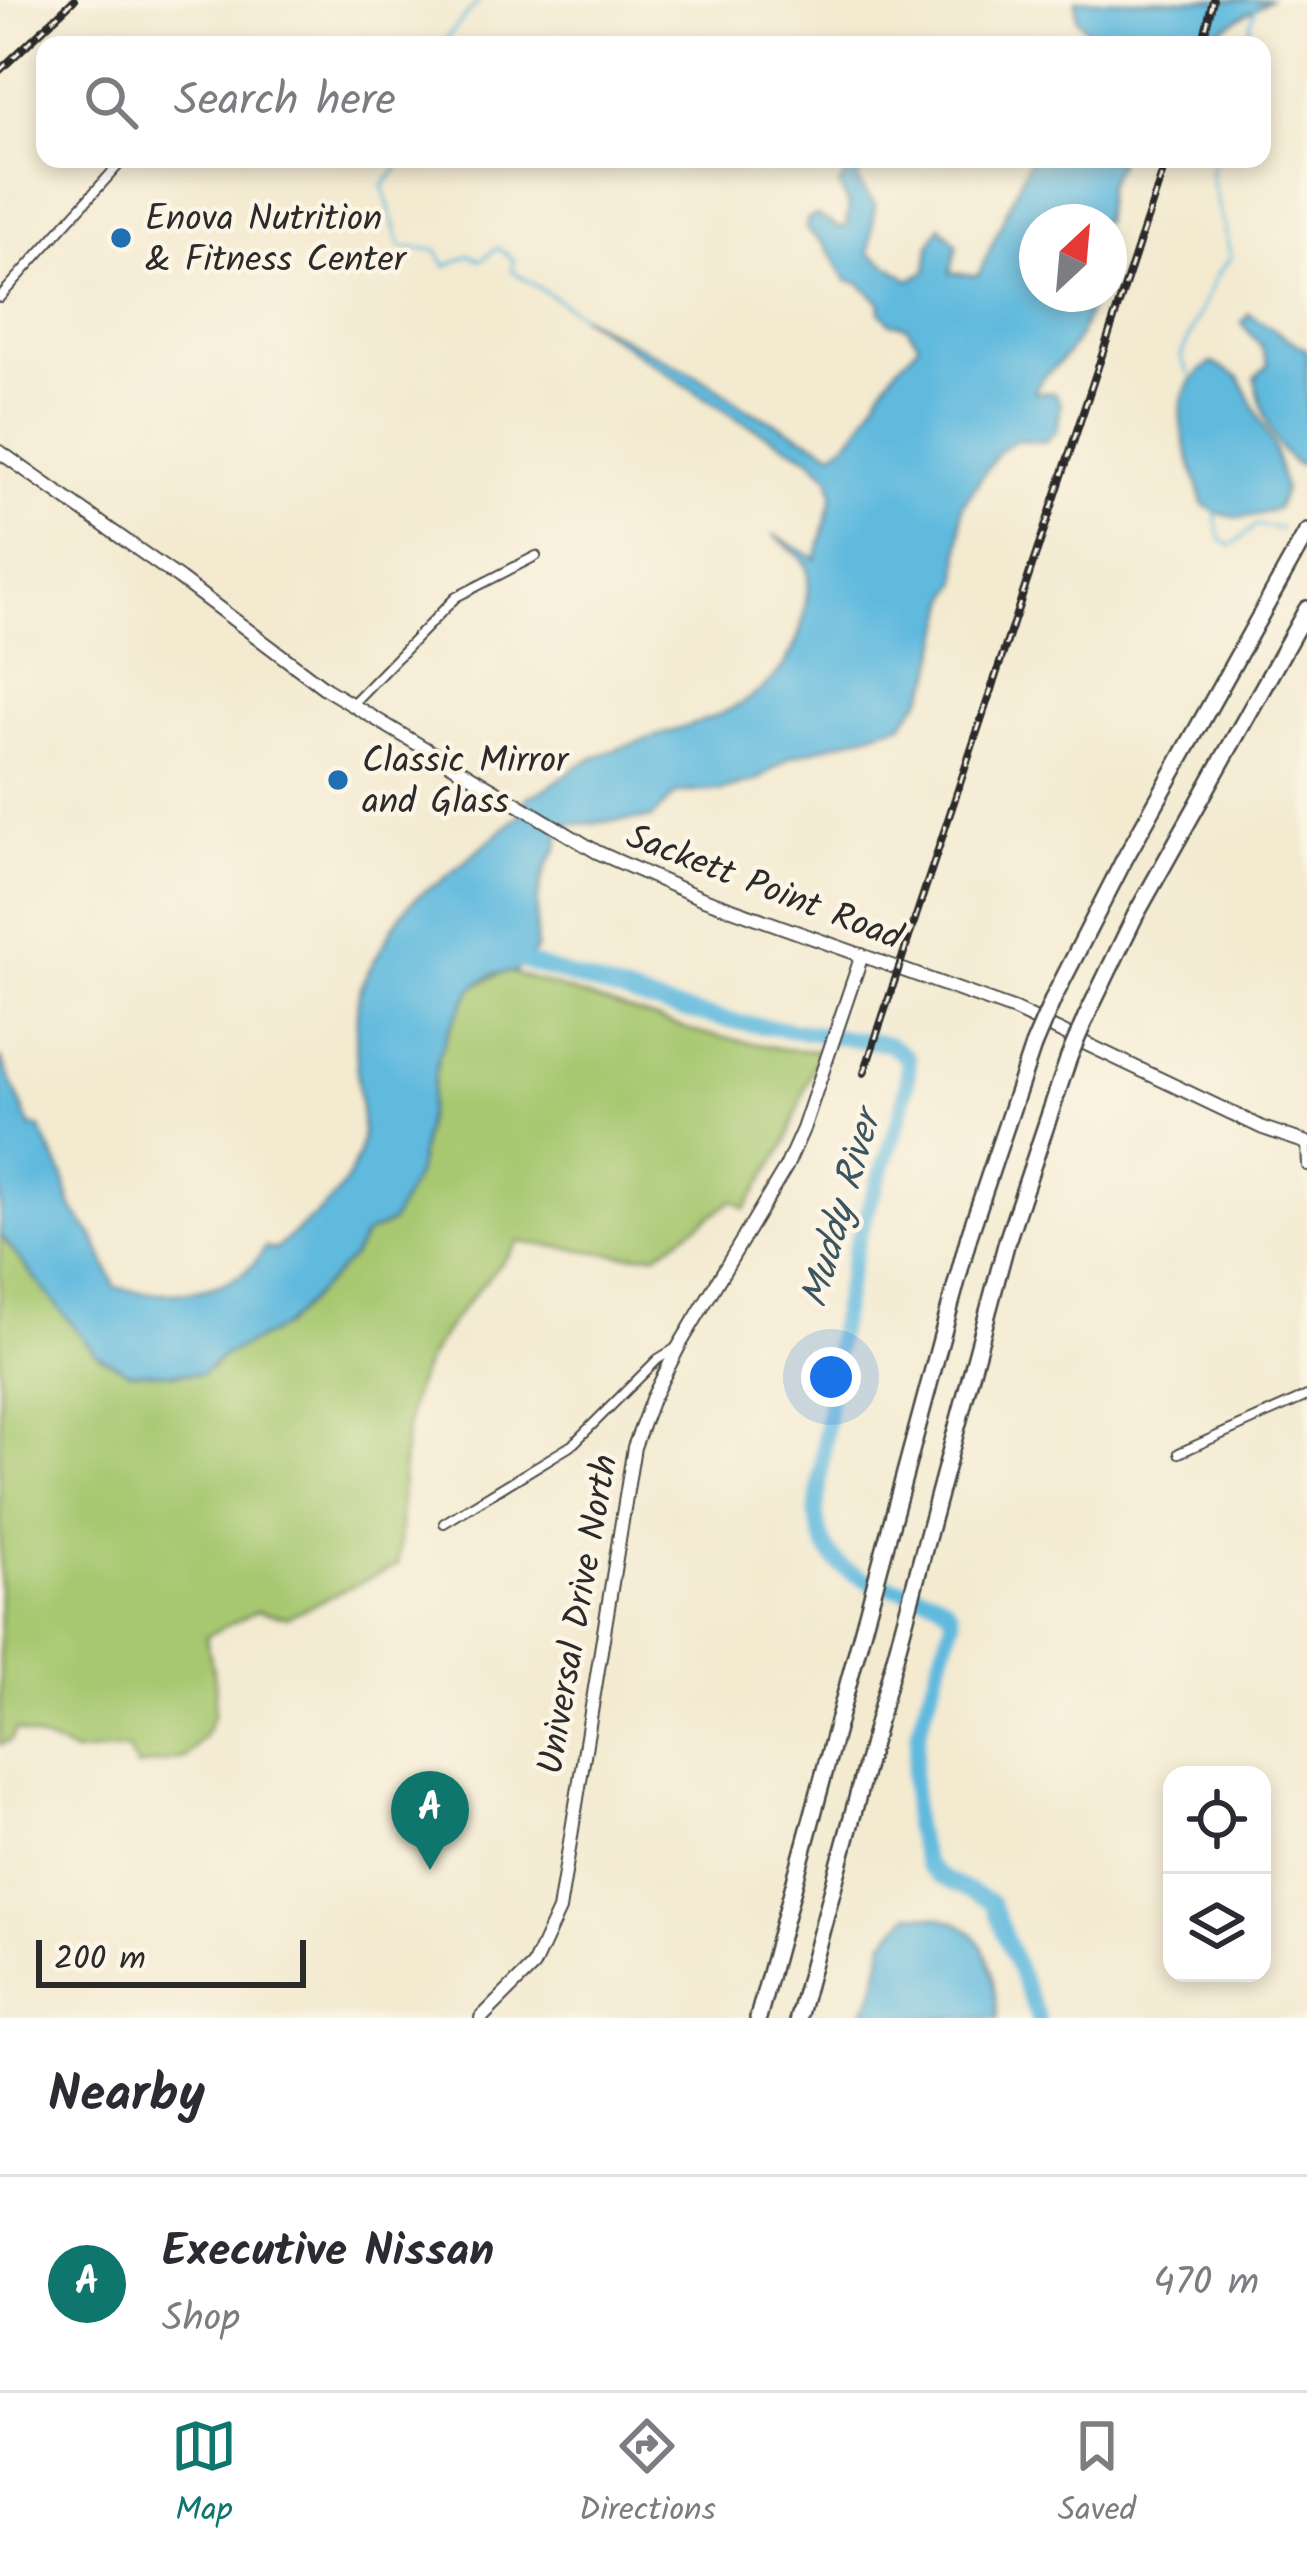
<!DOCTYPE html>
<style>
:root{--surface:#fff;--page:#f2f2f3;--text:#2b2b33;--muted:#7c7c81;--line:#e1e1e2;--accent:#0f766e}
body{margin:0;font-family:Kalam,sans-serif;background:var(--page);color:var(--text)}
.controls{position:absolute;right:36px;bottom:36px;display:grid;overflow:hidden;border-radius:24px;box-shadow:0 6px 18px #0003}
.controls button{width:108px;height:108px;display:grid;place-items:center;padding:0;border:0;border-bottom:3px solid var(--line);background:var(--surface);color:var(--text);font:60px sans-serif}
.compass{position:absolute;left:1019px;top:204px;width:108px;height:108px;border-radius:50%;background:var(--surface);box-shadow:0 6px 18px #0003;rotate:26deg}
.scale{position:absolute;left:36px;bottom:30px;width:270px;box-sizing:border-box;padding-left:12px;border:6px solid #2b2b2b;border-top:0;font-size:33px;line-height:42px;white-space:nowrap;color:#2b2b2b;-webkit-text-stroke:9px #fcf5e5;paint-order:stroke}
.you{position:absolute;left:831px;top:1377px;width:42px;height:42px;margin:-30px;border:9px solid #fff;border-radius:50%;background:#1a73e8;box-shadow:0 0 0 18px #1a73e833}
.badge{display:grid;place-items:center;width:78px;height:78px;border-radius:50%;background:var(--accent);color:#fff;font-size:39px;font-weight:700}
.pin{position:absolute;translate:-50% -99px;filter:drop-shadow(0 3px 6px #0008)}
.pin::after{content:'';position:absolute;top:63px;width:42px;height:36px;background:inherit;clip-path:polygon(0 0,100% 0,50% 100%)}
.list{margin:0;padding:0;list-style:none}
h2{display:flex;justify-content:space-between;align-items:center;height:156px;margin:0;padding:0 48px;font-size:51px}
h2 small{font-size:39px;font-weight:400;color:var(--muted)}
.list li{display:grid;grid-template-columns:78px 1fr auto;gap:36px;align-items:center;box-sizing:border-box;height:216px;padding:0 48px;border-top:3px solid var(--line)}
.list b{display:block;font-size:45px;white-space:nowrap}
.list p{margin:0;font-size:39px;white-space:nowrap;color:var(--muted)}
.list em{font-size:39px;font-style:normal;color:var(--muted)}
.icon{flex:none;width:66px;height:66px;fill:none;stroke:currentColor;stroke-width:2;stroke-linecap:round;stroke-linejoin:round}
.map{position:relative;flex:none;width:1307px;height:2018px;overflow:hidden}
.search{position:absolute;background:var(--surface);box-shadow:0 6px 18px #0003;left:36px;right:36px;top:36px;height:132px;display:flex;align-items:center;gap:30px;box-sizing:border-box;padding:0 42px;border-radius:24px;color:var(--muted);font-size:45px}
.sheet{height:372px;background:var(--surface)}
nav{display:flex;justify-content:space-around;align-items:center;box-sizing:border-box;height:168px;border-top:3px solid var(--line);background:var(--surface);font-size:33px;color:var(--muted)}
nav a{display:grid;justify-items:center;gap:6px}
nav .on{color:var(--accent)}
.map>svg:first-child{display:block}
.green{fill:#a7c871;stroke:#697a4e;stroke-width:3}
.water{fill:#60bade;stroke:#467284;stroke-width:3}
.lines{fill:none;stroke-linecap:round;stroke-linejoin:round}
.stream{stroke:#60bade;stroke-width:3}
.river{stroke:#60bade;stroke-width:16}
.street-casing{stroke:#494844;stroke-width:12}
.secondary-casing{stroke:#494844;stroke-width:16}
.highway-casing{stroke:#494844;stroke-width:20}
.street{stroke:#fff;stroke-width:8}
.secondary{stroke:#fff;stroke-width:12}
.highway{stroke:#fff;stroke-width:15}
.rail-casing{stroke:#2b2b2b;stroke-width:8}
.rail{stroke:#fcf5e5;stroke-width:3;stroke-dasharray:9;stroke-linecap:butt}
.highway-bridge-casing{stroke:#494844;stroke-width:20;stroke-linecap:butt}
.highway-bridge{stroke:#fff;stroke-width:15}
.poi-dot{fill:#1f6fb2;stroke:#fcf5e5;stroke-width:4.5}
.labels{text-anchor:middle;stroke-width:9;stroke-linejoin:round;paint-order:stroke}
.poi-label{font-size:36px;fill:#2b2b2b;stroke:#fcf5e5;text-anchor:start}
.street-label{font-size:36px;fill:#2b2b2b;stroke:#fcf5e5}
.water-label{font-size:39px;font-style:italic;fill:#3b5661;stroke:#fcf5e5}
</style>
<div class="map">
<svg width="1307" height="2018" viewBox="0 0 1307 2018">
<rect width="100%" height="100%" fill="#fcf5e5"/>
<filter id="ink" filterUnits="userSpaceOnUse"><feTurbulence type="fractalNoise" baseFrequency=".00833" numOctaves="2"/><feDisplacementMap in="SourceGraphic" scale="24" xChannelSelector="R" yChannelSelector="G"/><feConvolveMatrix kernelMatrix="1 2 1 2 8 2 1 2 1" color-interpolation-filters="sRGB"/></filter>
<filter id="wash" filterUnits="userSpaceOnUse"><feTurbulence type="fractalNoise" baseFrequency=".004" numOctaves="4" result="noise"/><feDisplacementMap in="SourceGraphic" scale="48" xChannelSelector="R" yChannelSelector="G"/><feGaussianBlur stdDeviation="2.7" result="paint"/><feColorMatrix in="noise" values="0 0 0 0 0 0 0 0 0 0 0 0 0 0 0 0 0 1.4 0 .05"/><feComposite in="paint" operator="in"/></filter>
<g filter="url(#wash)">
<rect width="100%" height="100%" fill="#f3ead0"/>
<path class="green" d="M506,971L700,1033L783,1049L819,1051L785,1145L745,1209L733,1200L657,1254L621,1255L519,1242C480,1289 430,1336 413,1396C400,1446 402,1512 398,1565L287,1617L257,1611L206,1636L216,1685L214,1714L206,1733L185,1758L137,1767L127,1749L75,1753L16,1730L11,1740L0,1745V1235L99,1356L129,1372L164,1371L174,1375L211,1369L221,1357L284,1326L353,1256L365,1235L390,1223L416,1175L438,1058L449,1029L471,988Z"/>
<path class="water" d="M1076,0H1269L1196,45H1099L1077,18Z
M1030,159H1120L1107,185L1103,222H1037V294H1092C1089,315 1081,335 1068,352C1058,367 1042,374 1034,392L1054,393L1061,403L1057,430L1044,442L1016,440L999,451L962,506L958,583L950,597L932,677L921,699L902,724L790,757L758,780L723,790L677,793L651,818L566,825L558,839V847C535,878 536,912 536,950L515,972L495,973L472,988L449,1029L438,1058L416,1175L392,1221L365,1235L353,1256L284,1326L221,1357L202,1374L129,1372L96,1354L0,1235V1056L31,1127H39L63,1175L72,1208L94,1237L115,1287C162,1299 240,1298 265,1247L275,1250C310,1217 342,1203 358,1155C366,1132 361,1115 359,1092C356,1063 355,1030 358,1000C361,979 375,961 385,942C397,917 413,894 439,883L519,816L527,797C552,790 565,771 587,761C670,722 789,724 805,609C812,561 811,566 773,534L816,559L833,494L830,477L810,458L736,418L579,315L711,383L740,405L834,452C868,431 873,393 899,365C906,357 913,353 919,343L906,326L891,323L880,312L881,303L859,283L847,281L825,245L806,229L807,220L816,215L840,228L846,226L849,207L839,185L854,165L860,168L858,182L875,205L869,253L910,280L926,271L930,245L940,226L957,245L950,273L978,276Z
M1249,314L1307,350V462L1297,465C1272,448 1261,406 1255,378L1268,365L1262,348L1242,323Z
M1212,363L1239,377L1274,447L1284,490L1277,508C1250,520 1228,522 1203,504C1191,452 1155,397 1212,363Z
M909,1914C985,1916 990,1951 998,2018H860L874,1992L885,1941Z"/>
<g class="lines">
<path class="stream" d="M440,45L480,0
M1245,45L1255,9L1251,0
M406,159L383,186L401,247L436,250L446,266L469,255L481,260L498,248L513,259V271L579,314
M1189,375L1181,356L1216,276L1231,257L1210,173L1214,159
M1215,510L1220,539L1231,546L1257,525L1280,529"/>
<path class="river" d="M509,957L668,1007L741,1023L889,1044L908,1058C912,1110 870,1192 856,1246C834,1333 827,1423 816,1512C826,1614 944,1570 953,1620L919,1729L913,1774L914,1826L926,1865L938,1876L991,1902L1038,2018"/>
</g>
</g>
<g filter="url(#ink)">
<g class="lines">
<defs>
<path id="street" d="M0,297L124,159
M352,704L456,597L536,556
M1306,1144L1307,1166
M1179,1453L1307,1396
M444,1523L572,1445L658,1359L676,1348"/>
<path id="secondary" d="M0,452L180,579L326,689L597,852L701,898L1015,1010L1263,1128L1307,1143
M481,2018L533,1966L559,1910L634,1447L652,1399L679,1346L786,1167L803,1129L862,955"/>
<path id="highway" d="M1054,997L1124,860L1307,532
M1086,1017L1135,916L1307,609
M758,2018L969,1236L1033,1046
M798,2018L1007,1241L1069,1057"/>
</defs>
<use href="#street" class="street-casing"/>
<use href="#secondary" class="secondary-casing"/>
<use href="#highway" class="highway-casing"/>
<use href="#street" class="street"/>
<use href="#secondary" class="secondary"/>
<use href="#highway" class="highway"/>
<defs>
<path id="rail" d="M1202,45L1213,0
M0,70L74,0
M864,1073L1167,159"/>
</defs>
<use href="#rail" class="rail-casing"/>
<use href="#rail" class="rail"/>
<defs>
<path id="highway-bridge" d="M1033,1046L1054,997
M1069,1057L1086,1017"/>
</defs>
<use href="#highway-bridge" class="highway-bridge-casing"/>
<use href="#highway-bridge" class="highway-bridge"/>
</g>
</g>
<g class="poi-dot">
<circle cx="121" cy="238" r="12"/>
<circle cx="338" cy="780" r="12"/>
</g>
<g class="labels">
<g class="poi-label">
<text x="145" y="230">Enova Nutrition<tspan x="145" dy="41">&amp; Fitness Center</tspan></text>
<text x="362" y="772">Classic Mirror<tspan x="362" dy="41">and Glass</tspan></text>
</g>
<g class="street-label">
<text transform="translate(765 885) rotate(21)" y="13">Sackett Point Road</text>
<text transform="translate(576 1614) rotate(-80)" y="13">Universal Drive North</text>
</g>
<g class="water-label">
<text transform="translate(839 1209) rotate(-74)" y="14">Muddy River</text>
</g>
</g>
</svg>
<div class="controls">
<button><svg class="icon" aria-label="locate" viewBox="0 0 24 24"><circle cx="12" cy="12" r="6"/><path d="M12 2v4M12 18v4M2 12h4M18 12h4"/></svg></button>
<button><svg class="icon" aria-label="layers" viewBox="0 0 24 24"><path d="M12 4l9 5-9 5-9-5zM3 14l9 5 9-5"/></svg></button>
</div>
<svg class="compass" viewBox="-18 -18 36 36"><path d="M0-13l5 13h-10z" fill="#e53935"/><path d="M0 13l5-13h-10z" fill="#7c7c81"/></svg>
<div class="scale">200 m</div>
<div class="you"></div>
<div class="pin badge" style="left:430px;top:1870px">A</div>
<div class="search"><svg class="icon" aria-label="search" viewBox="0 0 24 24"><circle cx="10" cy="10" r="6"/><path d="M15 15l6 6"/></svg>Search here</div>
</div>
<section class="sheet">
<h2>Nearby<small></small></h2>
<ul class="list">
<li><span class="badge">A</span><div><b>Executive Nissan</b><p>Shop</p></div><em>470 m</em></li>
</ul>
</section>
<nav>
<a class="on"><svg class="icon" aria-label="map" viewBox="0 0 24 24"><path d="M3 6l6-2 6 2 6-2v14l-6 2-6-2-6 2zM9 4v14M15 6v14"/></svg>Map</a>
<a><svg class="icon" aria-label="directions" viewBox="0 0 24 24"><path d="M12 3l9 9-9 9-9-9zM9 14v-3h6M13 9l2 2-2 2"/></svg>Directions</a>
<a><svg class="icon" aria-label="saved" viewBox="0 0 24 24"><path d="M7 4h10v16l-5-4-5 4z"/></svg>Saved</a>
</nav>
